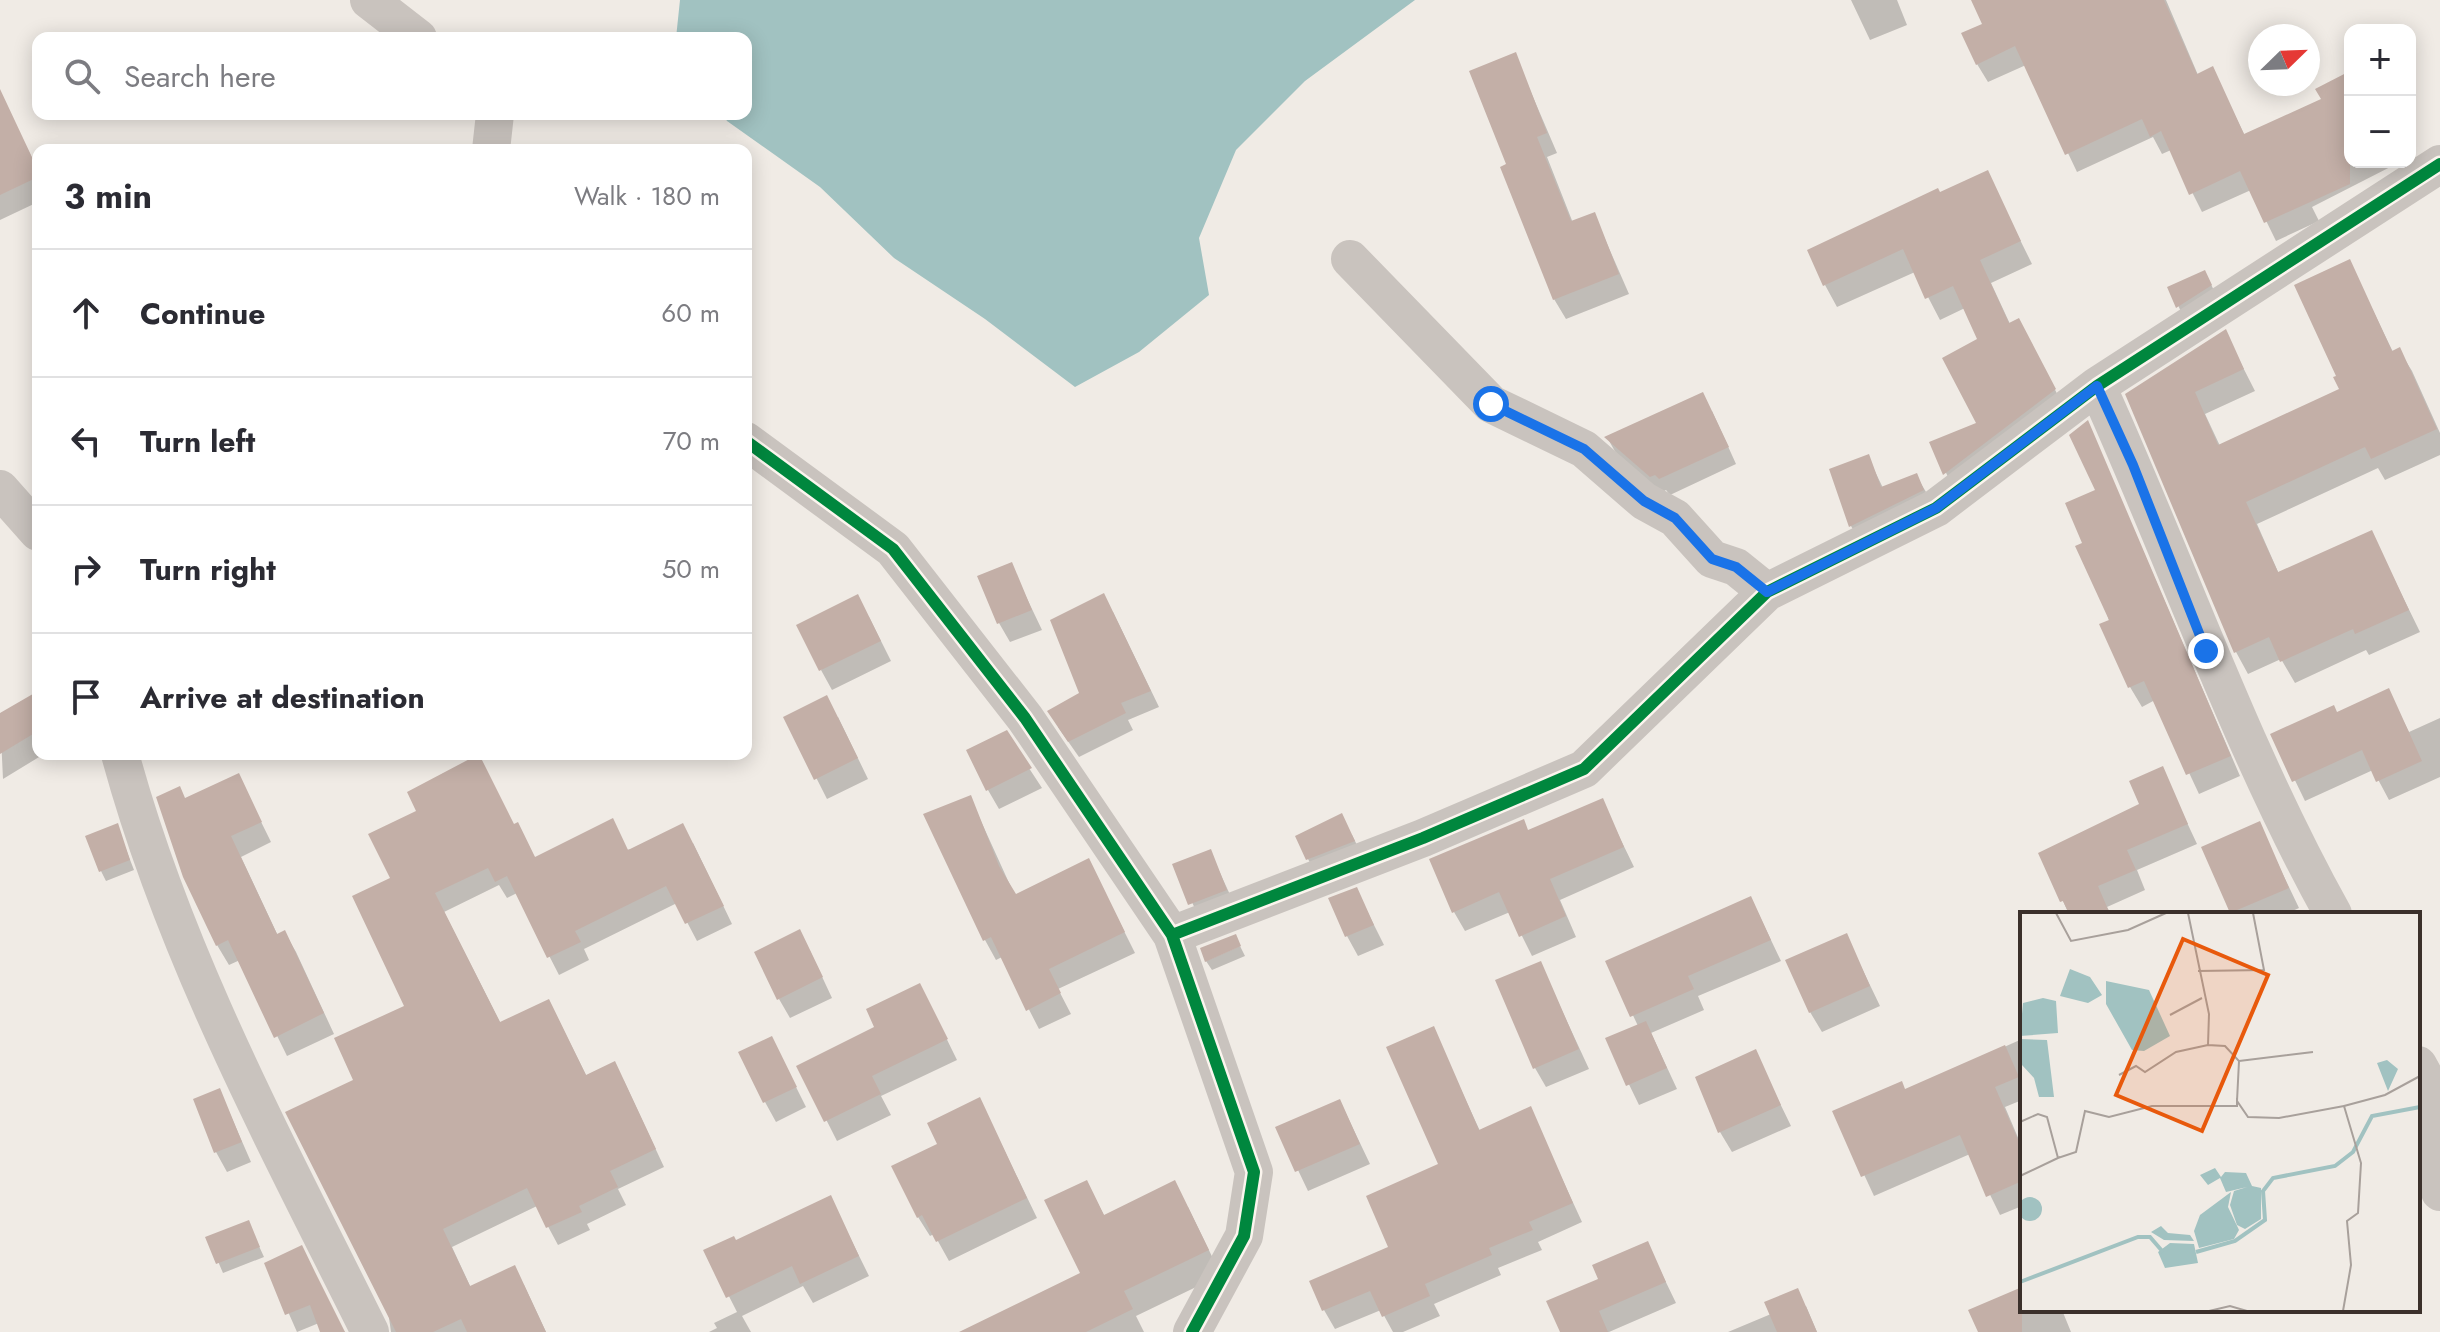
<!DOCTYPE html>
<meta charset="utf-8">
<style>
:root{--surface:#fff;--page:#f2f2f3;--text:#2b2b33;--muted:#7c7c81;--line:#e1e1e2}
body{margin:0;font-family:Jost,sans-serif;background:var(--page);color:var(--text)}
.controls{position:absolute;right:24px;top:24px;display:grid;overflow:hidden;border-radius:16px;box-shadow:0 4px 20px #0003}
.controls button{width:72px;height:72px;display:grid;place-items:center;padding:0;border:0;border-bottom:2px solid var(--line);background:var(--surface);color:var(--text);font:40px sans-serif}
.compass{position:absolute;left:2248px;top:24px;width:72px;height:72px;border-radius:50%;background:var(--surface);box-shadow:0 4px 20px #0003;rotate:67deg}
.stop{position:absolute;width:24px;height:24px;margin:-18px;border:6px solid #1a73e8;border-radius:50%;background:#fff}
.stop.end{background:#1a73e8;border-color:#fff;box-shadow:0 2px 8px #0008}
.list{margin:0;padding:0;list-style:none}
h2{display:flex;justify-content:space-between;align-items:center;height:104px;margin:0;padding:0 32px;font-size:34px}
h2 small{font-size:26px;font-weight:400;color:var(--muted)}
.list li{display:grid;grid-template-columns:52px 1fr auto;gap:24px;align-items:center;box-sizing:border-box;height:128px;padding:0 32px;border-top:2px solid var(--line)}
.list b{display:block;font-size:30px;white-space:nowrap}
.list em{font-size:26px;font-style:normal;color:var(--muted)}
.icon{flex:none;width:44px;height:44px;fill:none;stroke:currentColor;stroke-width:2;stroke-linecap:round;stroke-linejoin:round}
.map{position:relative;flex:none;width:2440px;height:1332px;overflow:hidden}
.search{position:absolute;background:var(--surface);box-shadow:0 4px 20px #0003;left:32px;top:32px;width:720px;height:88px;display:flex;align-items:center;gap:20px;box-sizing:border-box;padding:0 28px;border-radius:16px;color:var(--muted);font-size:30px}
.panel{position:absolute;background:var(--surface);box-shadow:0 4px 20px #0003;left:32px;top:144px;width:720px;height:616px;border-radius:16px}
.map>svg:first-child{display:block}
.water{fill:#a1c2c1}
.shadow{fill:#0003}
.building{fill:#c3afa7}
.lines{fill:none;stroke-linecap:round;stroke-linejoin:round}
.minor{stroke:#c9c3be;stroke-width:38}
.cycleway-casing{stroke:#fbf5ee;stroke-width:17}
.cycleway{stroke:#00873e;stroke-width:12}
.route{stroke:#1a73e8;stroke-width:10}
.inset-river{fill:none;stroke:#a1c2c1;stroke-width:4}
.inset-road{fill:none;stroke:#a8a09b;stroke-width:2}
.view{fill:#e8590c;fill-opacity:0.15;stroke:#e8590c;stroke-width:4}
.inset-edge{fill:none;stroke:#3b302b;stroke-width:4}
</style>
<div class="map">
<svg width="2440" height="1332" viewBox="0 0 2440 1332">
<rect width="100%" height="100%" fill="#f0ebe5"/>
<path class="water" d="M680,0H1415L1305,81L1236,150L1199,238L1209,295L1139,352L1075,387L985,319L894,258L820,187L727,121L723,114H746V38H676Z"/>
<path class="shadow" d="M1851,0H1897L1907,25L1870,40Z
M1973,0H2166L2198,75L2212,69L2245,136L2323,100L2350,73V162H2400L2312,207L2319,221L2276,241L2251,190L2202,212L2171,150L2162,154L2153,137L2077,172L2026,65L1988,82L1977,64L1984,25Z
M1515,55L1557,153L1547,157L1573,223L1594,214L1629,294L1566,319L1554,299L1503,168L1508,165Z
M4,102L38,170V202L0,220V104Z
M1987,173L2032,264L1991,283L2010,324L2031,343L2067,413L1957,496L1932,443L1978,424L1980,340L1965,308L1940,320L1915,272L1837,307L1825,285L1939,195Z
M2349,261L2393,352L2399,350L2412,371L2440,433V455L2385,480L2378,468L2257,524L2279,574L2371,532L2420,632L2369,655L2366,650L2295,683L2281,659L2248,674L2236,652L2127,395L2225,332L2255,391L2205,414L2220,446L2341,390Z
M2210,282L2216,295L2183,316L2170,288Z
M1712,411L1736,464L1670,495L1666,490L1661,493L1617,455L1608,439Z
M2088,423L2240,776L2199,794L2155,700L2142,707L2130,687L2085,544L2097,491Z
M1868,457L1883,488L1916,475L1926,492L1861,543L1851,526Z
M1011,565L1042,630L1010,642L999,623Z
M1113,612L1159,707L1128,720L1133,730L1079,757L1058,727L1081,694Z
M869,617L891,661L832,690L821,670Z
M2388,691L2409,732L2440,718V777L2389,800L2373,770L2305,801L2273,735L2337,714Z
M38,693V754H44L3,779L0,716Z
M838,717L868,779L827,799L786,718Z
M1006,733L1042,788L999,809L988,790Z
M479,756L514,826L536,859L693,843L732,924L697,941L677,903L584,949L589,960L559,975L517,893L507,898L499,885L444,912L501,1024L549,1001L587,1077L624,1081L664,1167L618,1189L626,1205L587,1224L590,1230L558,1245L537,1206L452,1247L471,1288L524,1285L546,1332H391L356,1081L406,1007L392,879L419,811Z
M2162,769L2197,844L2137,870L2145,890L2107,907L2111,914H2069L2041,854L2142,805Z
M238,775L271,842L241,857L278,936L285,933L296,952L334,1034L287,1056L240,960L229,965L217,945Z
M970,797L1015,896L1099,881L1135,953L1058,989L1071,1014L1039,1029L1002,957L996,960L985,940Z
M1602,801L1634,867L1560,900L1576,937L1532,956L1510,912L1465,931L1454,912L1529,832Z
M2259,824L2299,908L2286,914H2233L2204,848Z
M117,826L134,870L106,881L101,871Z
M1352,835L1365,861L1319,879L1308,859Z
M1210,851L1237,910L1202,924L1175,865Z
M1356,889L1384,945L1358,956L1347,936Z
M1751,898L1781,961L1698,996L1704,1010L1651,1033L1677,1089L1639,1105L1607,1039L1638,1026L1608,962Z
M1846,935L1880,1006L1822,1032L1810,1012Z
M1240,946L1245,956L1212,970L1206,961Z
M810,951L832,998L790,1018L779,999Z
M1540,963L1589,1069L1546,1087L1535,1068Z
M930,1005L957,1060L881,1096L891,1115L837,1141L799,1066Z
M1433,1029L1480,1131L1530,1109L1582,1222L1538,1242L1542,1250L1498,1268L1501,1275L1434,1304L1440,1316L1403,1332H1393L1381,1310L1335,1329L1324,1310L1391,1248L1440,1165Z
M2022,1039V1100L2005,1107L2022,1147V1206L2000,1215L1970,1154L1874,1196L1835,1112L1906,1091Z
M1755,1052L1791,1126L1732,1152L1720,1132Z
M782,1059L806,1107L776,1122L765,1102Z
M220,1091L251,1162L227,1172L216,1152Z
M980,1100L1037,1218L949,1261L934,1234L930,1236L918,1217L940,1145Z
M1340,1101L1370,1164L1308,1191L1278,1128Z
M1086,1182L1105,1217L1188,1207L1221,1275L1136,1316L1144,1332H984L1082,1274Z
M830,1197L869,1276L813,1303L803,1286L742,1316L751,1332H709L717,1328L714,1323L737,1312L706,1251L736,1242Z
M248,1222L264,1257L223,1273L208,1238Z
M1647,1243L1676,1303L1609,1332H1562L1600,1280Z
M267,1264L345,1332H322L319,1323L297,1332Z
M2022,1289V1310H2062L2071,1332H1980Z
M1806,1306L1817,1332H1728L1771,1314Z"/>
<path class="building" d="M1971,0H2164L2197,74L2213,66L2244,134L2321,99L2315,89L2350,71V184L2264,223L2240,171L2189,195L2161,131L2150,137L2142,119L2065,155L2015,46L1976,65L1961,33L1982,24Z
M1516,52L1547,133L1537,137L1571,221L1595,212L1619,274L1553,300L1500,167L1506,164L1469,71Z
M0,89L38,170V177L0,195Z
M1988,170L2021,241L1980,260L2009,323L2019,318L2056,389L1943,475L1929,442L1976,423L1942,358L1977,339L1953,286L1925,299L1903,249L1823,286L1807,250L1938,188L1940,192Z
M2350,259L2392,351L2400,347L2437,429L2371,459L2365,447L2246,502L2278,572L2372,530L2409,610L2355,634L2353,629L2280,662L2269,637L2234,653L2125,394L2226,329L2244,369L2195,392L2218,445L2339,389L2333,377L2336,376L2294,285Z
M2205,270L2212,285L2176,308L2167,287Z
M1703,392L1729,447L1659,479L1655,475L1650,477L1604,437Z
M2088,420L2231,756L2186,775L2144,681L2128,688L2099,624L2109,620L2075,546L2082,543L2065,503L2095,490L2069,435Z
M1869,454L1881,487L1917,473L1924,490L1849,527L1829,469Z
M1012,562L1032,610L997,624L977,576Z
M1104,593L1151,691L1121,703L1126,713L1068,742L1047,711L1079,693L1050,620Z
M858,594L881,641L819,671L796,625Z
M2389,688L2422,761L2376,782L2362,750L2292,782L2270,734L2334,705L2337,712Z
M38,691V731L0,754V713Z
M827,695L858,758L814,780L783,717Z
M1007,730L1032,768L986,791L966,750Z
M479,754L514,824L518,822L535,857L613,818L628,850L683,823L724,906L685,924L666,886L575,931L581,942L547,958L507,876L495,882L488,868L435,893L500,1022L549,999L586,1075L615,1061L656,1149L610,1171L618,1187L579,1206L582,1212L546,1228L527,1188L443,1229L470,1286L515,1265L546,1332H467L461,1319L433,1332H396L285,1112L353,1080L334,1038L404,1006L352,896L390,878L368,834L416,811L407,792Z
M2163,766L2188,824L2127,850L2136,870L2098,886L2110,914H2069L2063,901L2060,902L2038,853L2139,804L2129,781Z
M239,773L262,822L231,836L277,934L285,930L324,1013L274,1038L228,940L216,946L183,877L156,797L180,786L185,798Z
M971,795L999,866L1016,894L1089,858L1125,932L1049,969L1061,993L1026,1011L991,937L983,941L923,814Z
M1603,798L1624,847L1550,879L1566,916L1519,937L1499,892L1452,913L1429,859L1524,819L1528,830Z
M1342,813L1355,841L1306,860L1295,836Z
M2260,821L2289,888L2230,913L2201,847Z
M118,823L130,860L99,872L85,836Z
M1211,849L1227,890L1188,905L1172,864Z
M1357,887L1374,925L1345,937L1328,898Z
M1751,896L1771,940L1688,976L1694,989L1630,1017L1605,961Z
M800,929L823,977L777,1000L754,952Z
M1847,933L1870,986L1809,1013L1785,960Z
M1236,934L1241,946L1205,962L1200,948Z
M1541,961L1579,1049L1533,1069L1495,980Z
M920,983L948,1039L872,1076L881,1094L824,1122L796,1066L874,1027L866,1009Z
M1646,1021L1667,1068L1626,1086L1605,1038Z
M1434,1026L1479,1130L1531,1106L1573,1203L1529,1222L1533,1230L1489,1248L1492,1255L1425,1284L1430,1296L1382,1317L1370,1291L1322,1311L1309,1281L1388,1247L1366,1196L1438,1164L1386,1047Z
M772,1036L797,1087L763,1103L738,1052Z
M2005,1045L2019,1077L1995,1087L2022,1149V1181L1986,1197L1960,1135L1861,1177L1832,1111L1902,1081L1905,1089Z
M1756,1049L1781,1105L1718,1133L1695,1077Z
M220,1088L242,1142L214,1153L193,1099Z
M980,1097L1027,1198L936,1242L922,1215L917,1218L891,1166L937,1144L927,1123Z
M1340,1099L1360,1144L1295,1172L1275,1127Z
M1087,1180L1104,1215L1175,1180L1209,1250L1124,1291L1133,1309L1086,1332H959L1080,1273L1044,1200Z
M831,1195L859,1256L800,1284L792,1266L726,1298L703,1250L734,1236L736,1240Z
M249,1220L260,1247L216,1264L205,1237Z
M1648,1241L1666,1282L1599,1311L1608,1332H1560L1546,1301L1598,1279L1592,1265Z
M302,1245L315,1272L345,1332H320L310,1305L285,1315L264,1263Z
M2022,1287V1332H1978L1968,1310Z
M1798,1288L1817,1332H1777L1764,1302Z"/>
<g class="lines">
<path class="minor" d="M369,0L418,38
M491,150L495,114
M1350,259L1491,404L1584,449L1644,501L1675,518L1712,559L1736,567L1767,592
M2097,386C2177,562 2239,745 2333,914
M746,441L893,549L1025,718L1172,935
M0,489L38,532
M120,754C175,957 277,1145 370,1332
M2418,1065L2439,1103L2440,1192
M1192,1332L1244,1236L1254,1172L1172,935L1423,838L1584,769L1767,592L1936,508L2097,386L2440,164"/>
<defs>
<path id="cycleway" d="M746,441L893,549L1025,718L1172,935
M1192,1332L1244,1236L1254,1172L1172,935L1423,838L1584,769L1767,592L1936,508L2097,386L2440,164"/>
</defs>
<use href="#cycleway" class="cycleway-casing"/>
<use href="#cycleway" class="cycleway"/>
</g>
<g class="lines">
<path class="route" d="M1491,404L1584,449L1644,501L1675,518L1712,559L1736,567L1767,592L1936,508L2097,386L2133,465L2206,651"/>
</g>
<g transform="translate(2020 912)">
<rect width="400" height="400" fill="#f0ebe5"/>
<path d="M50,57L70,65L82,83L68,91L40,84ZM86,69L129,78L150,124L124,139L112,138L86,92ZM23,86L36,89L38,121L0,124L3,91ZM0,127L27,128L34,185H19L14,166L2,153ZM367,148L378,157L368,179L357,151ZM195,256L201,265L205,260L226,261L232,274L241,276V307L225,317L217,313L210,293L214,279L227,275L206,280L200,266L188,273L180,263ZM211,280L208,295L219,318L214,327L179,336L174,319L180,303ZM-2 297a12 12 0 1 1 24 0a12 12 0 1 1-24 0ZM141,314L148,321L170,323L174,329L144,328L131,320ZM150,331L174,332L178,351L145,356L138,340Z" fill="#a1c2c1"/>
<path class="inset-river" d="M176,340L215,329L245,308L243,279L253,266L315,254L333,240L352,204L400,195M0,370L118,325H130L143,340"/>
<path class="inset-road" d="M36,1L51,29L108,18L146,1M168,1L189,102L188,133L205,134L219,149L217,189M178,59L244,58L233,1M150,103L182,86M219,149L293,140M99,163L116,154L125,160L156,140L188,133M0,210L18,202L27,205L38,246L56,240L65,199L89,205L132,194H217V189L228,205L259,206L324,194M0,264L40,245M189,399L210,394L227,399M323,399L331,353L327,309L338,301L341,251L324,194L365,183L400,164"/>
<path class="view" d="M163,27L248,63L182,219L96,183Z"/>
<rect width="400" height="400" class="inset-edge"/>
</g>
</svg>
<div class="controls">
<button>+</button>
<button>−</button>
</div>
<svg class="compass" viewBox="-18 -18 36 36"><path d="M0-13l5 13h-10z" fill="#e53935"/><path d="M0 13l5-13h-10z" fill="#7c7c81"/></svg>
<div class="stop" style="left:1491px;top:404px"></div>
<div class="stop end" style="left:2206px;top:651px"></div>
<div class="search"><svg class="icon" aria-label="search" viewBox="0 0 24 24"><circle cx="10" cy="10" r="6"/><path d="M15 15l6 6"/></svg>Search here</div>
<section class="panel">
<h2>3 min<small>Walk · 180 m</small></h2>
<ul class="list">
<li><svg class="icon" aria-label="ahead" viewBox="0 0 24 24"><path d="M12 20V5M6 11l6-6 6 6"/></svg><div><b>Continue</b></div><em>60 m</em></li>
<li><svg class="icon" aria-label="left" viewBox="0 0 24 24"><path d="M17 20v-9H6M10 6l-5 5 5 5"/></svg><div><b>Turn left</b></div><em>70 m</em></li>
<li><svg class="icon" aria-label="right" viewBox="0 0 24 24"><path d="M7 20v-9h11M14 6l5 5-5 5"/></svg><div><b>Turn right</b></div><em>50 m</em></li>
<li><svg class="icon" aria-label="arrive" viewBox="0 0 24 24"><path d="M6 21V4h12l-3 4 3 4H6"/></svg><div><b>Arrive at destination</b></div></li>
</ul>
</section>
</div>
